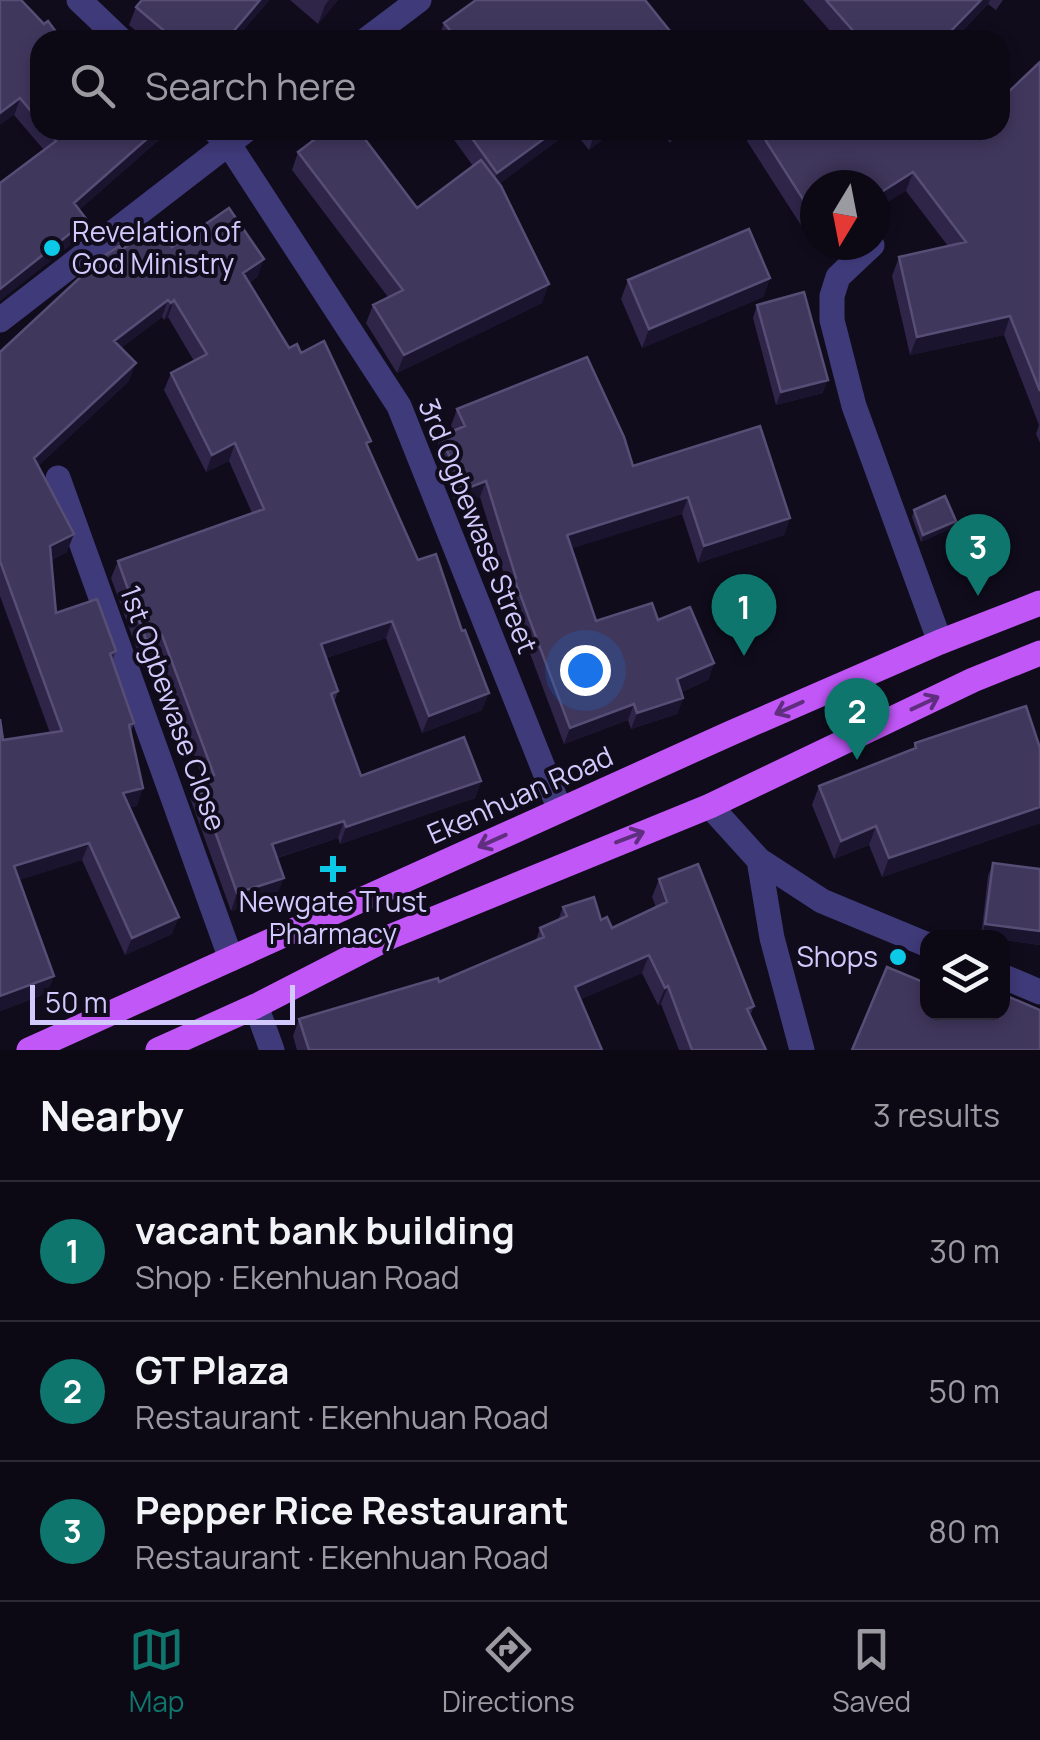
<!DOCTYPE html>
<meta charset="utf-8">
<style>
:root{--surface:#0c0915;--page:#15121e;--text:#f1f3f6;--muted:#9a9aa0;--line:#2c2a34;--accent:#0f766e}
body{margin:0;font-family:Manrope,sans-serif;background:var(--page);color:var(--text)}
.controls{position:absolute;right:30px;bottom:30px;display:grid;overflow:hidden;border-radius:20px;box-shadow:0 5px 15px #0003}
.controls button{width:90px;height:90px;display:grid;place-items:center;padding:0;border:0;border-bottom:2px solid var(--line);background:var(--surface);color:var(--text);font:50px sans-serif}
.compass{position:absolute;left:800px;top:170px;width:90px;height:90px;border-radius:50%;background:var(--surface);box-shadow:0 5px 15px #0003;rotate:190deg}
.scale{position:absolute;left:30px;bottom:25px;width:265px;box-sizing:border-box;padding-left:10px;border:5px solid #d2cafc;border-top:0;font-size:28px;line-height:35px;white-space:nowrap;color:#d2cafc;-webkit-text-stroke:8px #100c1c;paint-order:stroke}
.you{position:absolute;left:585px;top:670px;width:35px;height:35px;margin:-25px;border:8px solid #fff;border-radius:50%;background:#1a73e8;box-shadow:0 0 0 15px #1a73e833}
.badge{display:grid;place-items:center;width:65px;height:65px;border-radius:50%;background:var(--accent);color:#fff;font-size:32px;font-weight:700}
.pin{position:absolute;translate:-50% -82px;filter:drop-shadow(0 2px 5px #0008)}
.pin::after{content:'';position:absolute;top:52px;width:35px;height:30px;background:inherit;clip-path:polygon(0 0,100% 0,50% 100%)}
.list{margin:0;padding:0;list-style:none}
h2{display:flex;justify-content:space-between;align-items:center;height:130px;margin:0;padding:0 40px;font-size:42px}
h2 small{font-size:32px;font-weight:400;color:var(--muted)}
.list li{display:grid;grid-template-columns:65px 1fr auto;gap:30px;align-items:center;box-sizing:border-box;height:140px;padding:0 40px;border-top:2px solid var(--line)}
.list b{display:block;font-size:38px;white-space:nowrap}
.list p{margin:0;font-size:32px;white-space:nowrap;color:var(--muted)}
.list em{font-size:32px;font-style:normal;color:var(--muted)}
.icon{flex:none;width:55px;height:55px;fill:none;stroke:currentColor;stroke-width:2;stroke-linecap:round;stroke-linejoin:round}
.map{position:relative;flex:none;width:1040px;height:1050px;overflow:hidden}
.search{position:absolute;background:var(--surface);box-shadow:0 5px 15px #0003;left:30px;right:30px;top:30px;height:110px;display:flex;align-items:center;gap:25px;box-sizing:border-box;padding:0 35px;border-radius:30px;color:var(--muted);font-size:38px}
.sheet{height:550px;background:var(--surface)}
nav{display:flex;justify-content:space-around;align-items:center;box-sizing:border-box;height:140px;border-top:2px solid var(--line);background:var(--surface);font-size:28px;color:var(--muted)}
nav a{display:grid;justify-items:center;gap:5px}
nav .on{color:var(--accent)}
.map>svg:first-child{display:block}
.lines{fill:none;stroke-linecap:round;stroke-linejoin:round}
.minor{stroke:#3f3a79;stroke-width:25}
.major{stroke:#c157f7;stroke-width:25}
.wall{fill:#2e2549}
.shaded-wall{fill:#1b142f}
.building{fill:#40375d;stroke:#574e76;stroke-width:2.5}
.oneway{stroke:#602e7f}
.poi-dot{fill:#0bc9e7;stroke:#100c1c;stroke-width:4}
.labels{text-anchor:middle;stroke-width:8;stroke-linejoin:round;paint-order:stroke}
.poi-label{font-size:28px;fill:#d2cafc;stroke:#100c1c;text-anchor:start}
.street-label{font-size:28px;fill:#d2cafc;stroke:#100c1c}
</style>
<div class="map">
<svg width="1040" height="1050" viewBox="0 0 1040 1050">
<rect width="100%" height="100%" fill="#100c1c"/>
<g class="lines">
<path class="minor" d="M79,0L121,40
M366,40L419,0
M214,130L228,143L399,406L560,810
M872,245L838,277L832,296V320L854,406L940,642
M0,320L246,130
M58,478L231,959
M710,806L759,860L822,901L928,945
M759,860L772,938L802,1050
M1002,976L1040,992
M256,1006L272,1050"/>
<path class="major" d="M29,1050L731,733L940,642L1040,603
M158,1050L256,1006L392,936L710,806L973,680L1040,653"/>
</g>
<path class="wall" d="M142,0H269L235,40H147L129,25L136,7Z
M290,0H338L318,24Z
M803,0H1003L996,10L988,4L954,40H838Z
M444,23L670,31L667,38L669,40H438Z
M40,40V130H164L161,138L79,210L81,237L44,150L14,115Z
M1040,62V443L1036,434L1039,425L1004,335L910,355L892,276L899,257L948,246L906,191L815,185V245H819L815,247L747,141L751,130H1000Z
M447,130H572L499,184L542,303L397,373L366,323L373,305L388,297L292,170L298,152L417,208L473,166Z
M573,130H615L589,150Z
M659,130H684L670,143Z
M172,247L258,276L249,283L289,348L301,353L369,449L482,710L422,733L386,638L326,658L338,691L334,703L361,776L481,781L475,798L340,844L338,838L277,858V895L231,911L190,798L197,781L203,779L156,652L140,658L111,578L118,561L252,513L229,461L206,472L164,390L171,373L194,361L168,317L164,320L162,317L121,348L129,381L38,466L67,552L52,560L56,613L116,651L112,661L134,723L131,732L137,806L129,807L172,934L125,955L82,860L19,880L48,993L0,1011L3,740L50,733L0,596V352L122,250Z
M770,278L763,297L642,348L621,299L628,280Z
M757,305L823,393L776,405L753,318Z
M457,409L790,518L784,535L698,563L682,514L571,548L596,621L658,620L714,663L708,680L681,692L683,698L677,714L631,729L628,720L564,744L508,595L509,590L480,497L457,507L435,452L441,436L454,431L451,426Z
M914,510L956,521L954,527L921,542L912,517Z
M915,743L1040,748V823L882,877L869,845L834,859L812,805L819,786L912,750Z
M993,863L1040,869V945L981,937L988,876Z
M659,879L754,1006L750,1016L766,1050H679L661,1004L658,1005L642,973L580,999L602,1050H297L293,1036L299,1019L439,982L536,940L540,928L558,920L563,907L601,920L612,928L656,907L652,897Z"/>
<path class="shaded-wall" d="M260,0H269L235,40H226Z
M329,0H338L318,24L325,5Z
M981,0H990L988,4L954,40H944L946,36Z
M20,98L14,115L0,125V113Z
M157,130H164L161,138L68,220L74,203Z
M556,130H572L491,190L497,173Z
M599,130H615L589,150L595,133Z
M675,130H684L670,143Z
M913,172L906,191L875,210V196Z
M87,220L81,237L0,301V289Z
M264,259L258,276L237,291L243,273Z
M770,278L763,297L642,348L649,329Z
M549,284L542,303L397,373L404,355Z
M168,300L162,317L108,358L114,341Z
M174,300L168,317L164,320L171,303Z
M1010,316L1004,335L910,355L917,337Z
M136,363L129,381L28,476L34,458Z
M828,380L823,393L776,405L781,392Z
M235,443L229,461L206,472L212,455Z
M486,481L480,497L457,507L463,490Z
M688,497L682,514L561,552L567,535Z
M790,518L784,535L698,563L704,546Z
M956,521L954,527L921,542L923,535Z
M74,534L67,552L44,564L50,546Z
M392,621L386,638L314,662L321,644Z
M162,635L156,652L140,658L146,640Z
M714,663L708,680L671,696L677,679Z
M489,693L482,710L422,733L429,716Z
M683,698L677,714L631,729L637,713Z
M634,704L628,720L564,744L570,728Z
M481,781L475,798L340,844L346,827Z
M143,788L137,806L116,810L123,793Z
M1040,807V823L882,877L889,858Z
M344,821L338,838L266,861L272,844Z
M876,826L869,845L834,859L841,841Z
M89,843L82,860L7,884L14,866Z
M284,878L277,895L231,911L237,893Z
M179,917L172,934L125,955L132,938Z
M985,924L1040,931V945L1002,940V938L981,937Z
M649,955L642,973L568,1005L575,987Z
M54,976L48,993L0,1011V996Z
M668,986L661,1004L658,1005L665,988Z"/>
<path class="building" d="M0,0H21L44,24L48,21L62,40H40V122L20,98L0,113Z
M142,0H260L226,40H175L136,7Z
M476,0H645L670,31L664,36L669,40H458L444,23Z
M826,0H981L946,36L949,40H847L855,33Z
M1040,62V391L1010,316L917,337L899,257L966,242L913,172L875,196V185H815V218L759,130H1000V100Z
M47,130H157L74,203L87,220L0,289V183L56,141Z
M327,130H358L417,208L481,160L501,186L549,284L404,355L373,305L403,290L298,152Z
M466,130H556L497,173Z
M229,208L264,259L243,273L289,348L297,344L301,353L324,341L371,441L366,443L418,560L436,554L462,631L465,630L489,693L429,716L392,621L321,644L338,691L331,694L361,776L464,737L481,781L346,827L344,821L272,844L284,878L237,893L197,781L214,775L162,635L146,640L118,561L264,509L235,443L212,455L171,373L207,354L174,300L171,303L168,300L114,341L136,363L34,458L74,534L50,546L56,613L97,599L116,651L110,654L134,723L129,725L143,788L123,793L179,917L132,938L89,843L14,866L54,976L0,996V719L3,740L62,731L0,561V352L101,258L119,246L122,250L153,224L172,247Z
M749,229L770,278L649,329L628,280Z
M804,292L828,380L781,392L757,305Z
M587,357L624,437L633,466L760,426L790,518L704,546L688,497L567,535L596,621L652,603L658,620L690,607L714,663L677,679L683,698L637,713L634,704L570,728L514,578H516L486,481L463,490L441,436L465,426L457,409Z
M945,496L956,521L923,535L914,510Z
M1026,706L1040,748V807L889,858L876,826L841,841L819,786L916,748L915,743Z
M993,863L1040,869V931L985,924Z
M698,864L754,1006L747,1009L766,1050H692L668,986L665,988L649,955L575,987L602,1050H309L299,1019L438,978L439,982L544,937L540,928L567,916L563,907L594,897L601,920L607,917L612,928L667,902L659,879Z
M887,967L928,984V1012H1002V994L1040,1010V1050H852Z"/>
<defs><path id="oneway-shaft" d="M-6 0H5M1.5-3L5.5 0L1.5 3" fill="none" stroke-width="1.6" stroke-linecap="round" stroke-linejoin="round" transform="scale(2.5)"/></defs>
<g class="oneway">
<use href="#oneway-shaft" transform="translate(925 703) rotate(-25)"/>
<use href="#oneway-shaft" transform="translate(789 708) rotate(156)"/>
<use href="#oneway-shaft" transform="translate(630 837) rotate(-21)"/>
<use href="#oneway-shaft" transform="translate(492 841) rotate(156)"/>
</g>
<g class="poi-dot">
<circle cx="52" cy="248" r="10"/>
<path d="M328 854h10v10h10v10h-10v10h-10v-10h-10v-10h10z"/>
<circle cx="898" cy="957" r="10"/>
</g>
<g class="labels">
<g class="poi-label">
<text x="72" y="242">Revelation of<tspan x="72" dy="32">God Ministry</tspan></text>
<text x="333" y="912" text-anchor="middle">Newgate Trust<tspan x="333" dy="32">Pharmacy</tspan></text>
<text x="878" y="967" text-anchor="end">Shops</text>
</g>
<g class="street-label">
<text transform="translate(478 526) rotate(68)" y="10">3rd Ogbewase Street</text>
<text transform="translate(173 708) rotate(70)" y="10">1st Ogbewase Close</text>
<text transform="translate(520 795) rotate(-24)" y="10">Ekenhuan Road</text>
</g>
</g>
</svg>
<div class="controls">
<button><svg class="icon" aria-label="layers" viewBox="0 0 24 24"><path d="M12 4l9 5-9 5-9-5zM3 14l9 5 9-5"/></svg></button>
</div>
<svg class="compass" viewBox="-18 -18 36 36"><path d="M0-13l5 13h-10z" fill="#e53935"/><path d="M0 13l5-13h-10z" fill="#9a9aa0"/></svg>
<div class="scale">50 m</div>
<div class="you"></div>
<div class="pin badge" style="left:744px;top:656px">1</div>
<div class="pin badge" style="left:857px;top:760px">2</div>
<div class="pin badge" style="left:978px;top:596px">3</div>
<div class="search"><svg class="icon" aria-label="search" viewBox="0 0 24 24"><circle cx="10" cy="10" r="6"/><path d="M15 15l6 6"/></svg>Search here</div>
</div>
<section class="sheet">
<h2>Nearby<small>3 results</small></h2>
<ul class="list">
<li><span class="badge">1</span><div><b>vacant bank building</b><p>Shop · Ekenhuan Road</p></div><em>30 m</em></li>
<li><span class="badge">2</span><div><b>GT Plaza</b><p>Restaurant · Ekenhuan Road</p></div><em>50 m</em></li>
<li><span class="badge">3</span><div><b>Pepper Rice Restaurant</b><p>Restaurant · Ekenhuan Road</p></div><em>80 m</em></li>
</ul>
</section>
<nav>
<a class="on"><svg class="icon" aria-label="map" viewBox="0 0 24 24"><path d="M3 6l6-2 6 2 6-2v14l-6 2-6-2-6 2zM9 4v14M15 6v14"/></svg>Map</a>
<a><svg class="icon" aria-label="directions" viewBox="0 0 24 24"><path d="M12 3l9 9-9 9-9-9zM9 14v-3h6M13 9l2 2-2 2"/></svg>Directions</a>
<a><svg class="icon" aria-label="saved" viewBox="0 0 24 24"><path d="M7 4h10v16l-5-4-5 4z"/></svg>Saved</a>
</nav>
